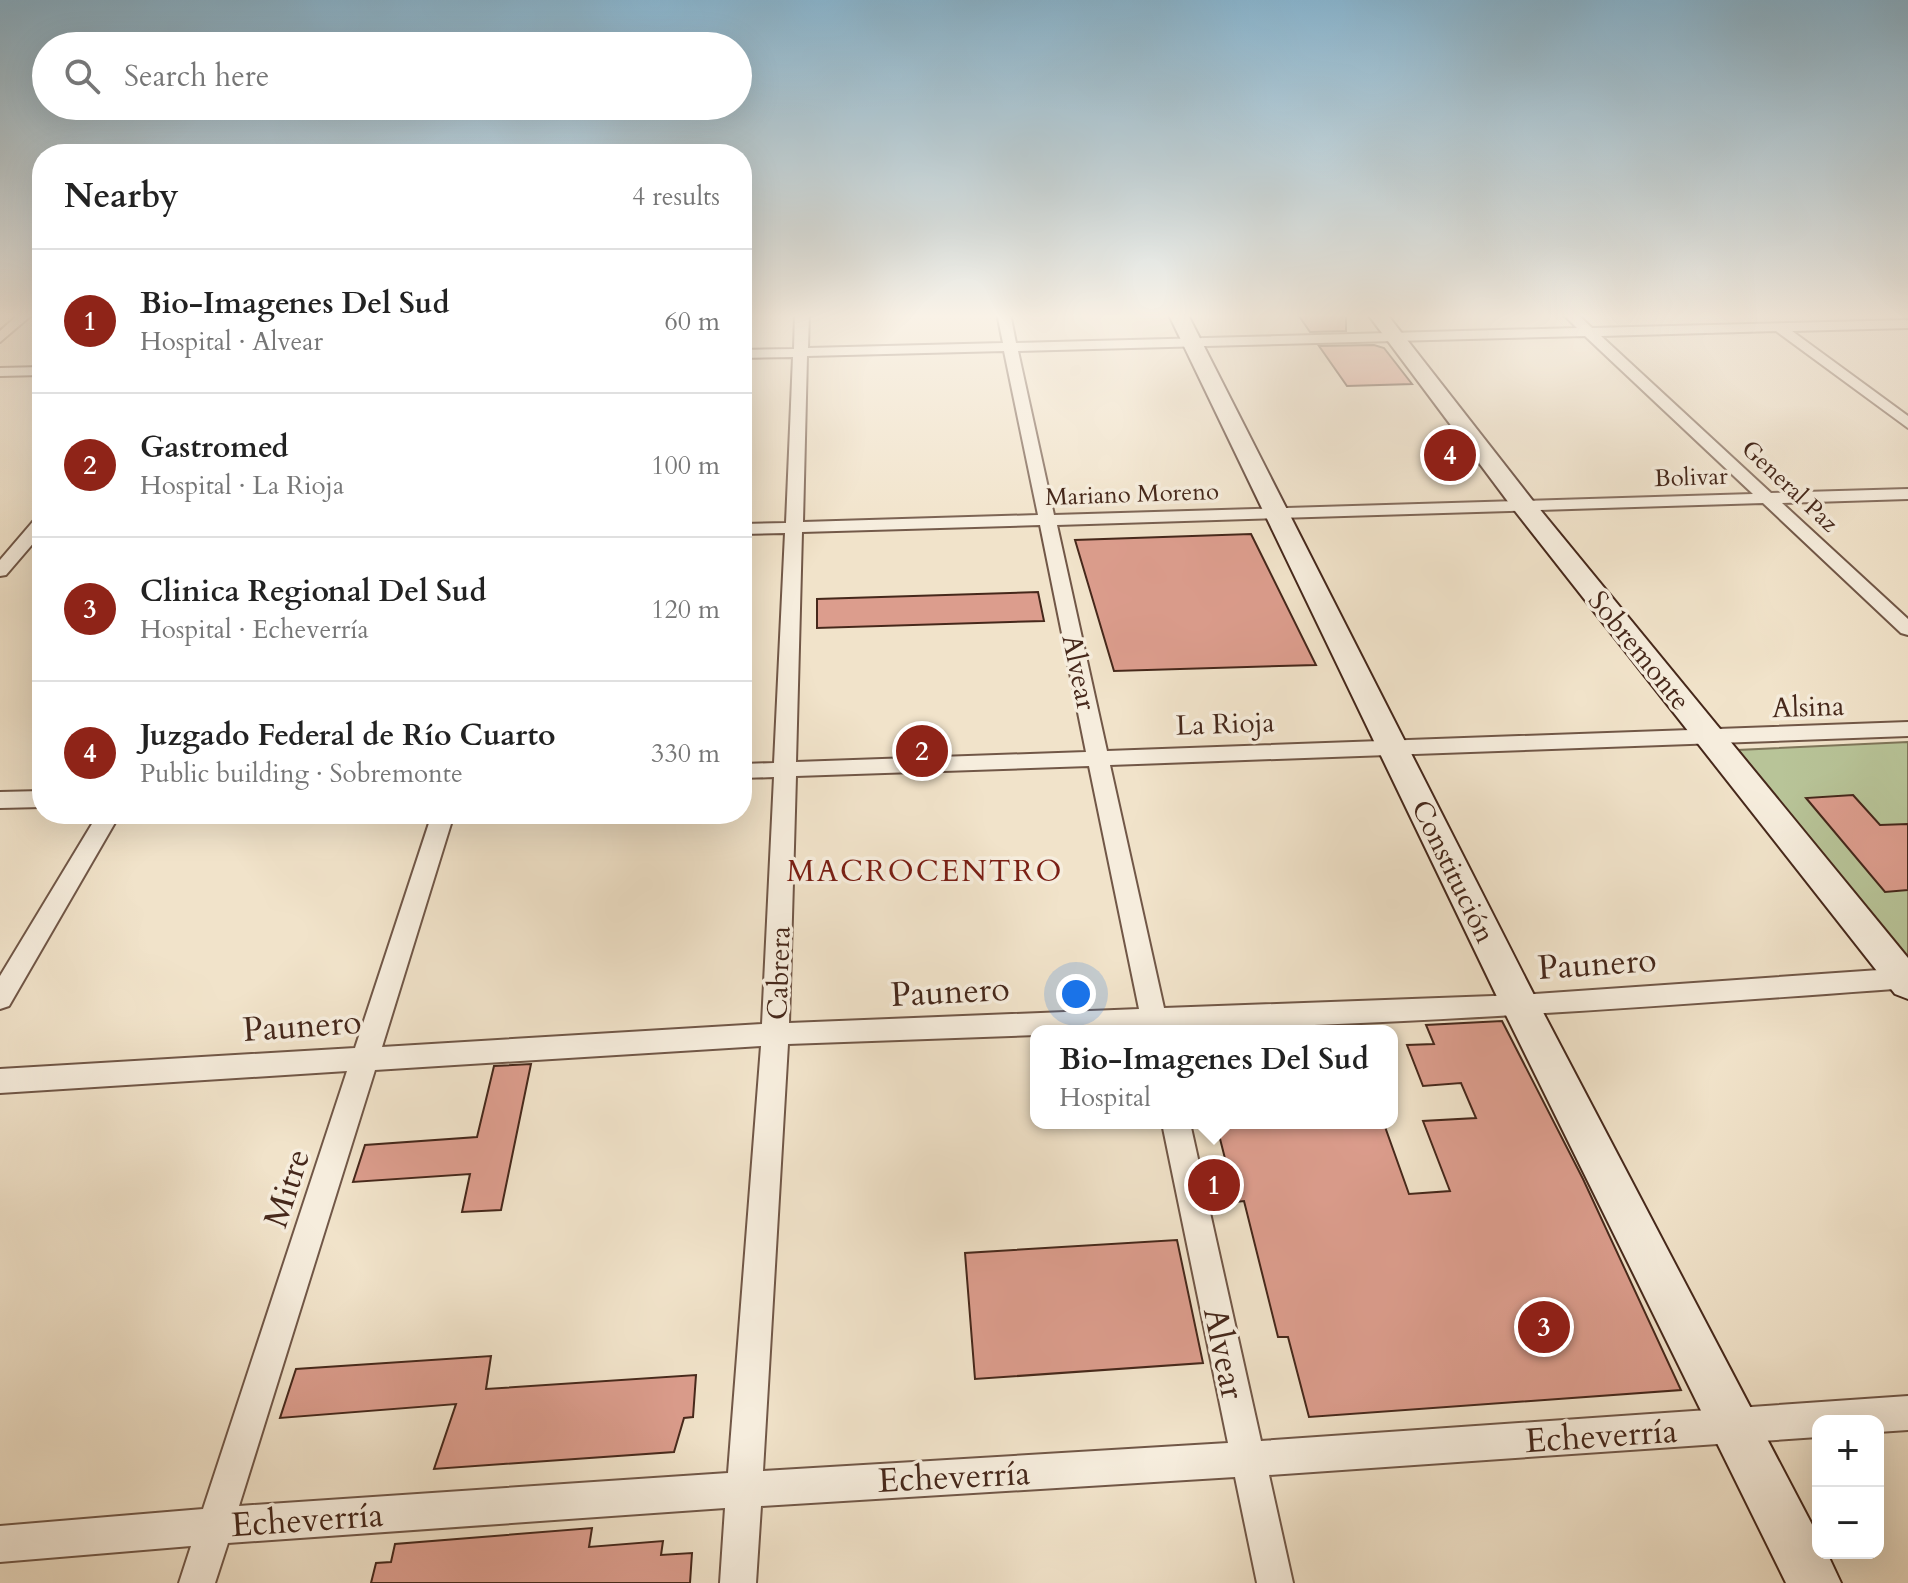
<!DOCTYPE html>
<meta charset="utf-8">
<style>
:root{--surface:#fff;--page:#f2f2f2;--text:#222;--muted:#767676;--line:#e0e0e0;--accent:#8f2418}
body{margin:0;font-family:Cardo,serif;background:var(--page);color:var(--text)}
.controls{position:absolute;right:24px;bottom:24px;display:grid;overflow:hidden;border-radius:16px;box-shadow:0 8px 32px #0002}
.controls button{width:72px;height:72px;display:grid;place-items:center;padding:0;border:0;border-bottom:2px solid var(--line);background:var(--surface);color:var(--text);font:40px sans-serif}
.you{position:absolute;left:1076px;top:994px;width:28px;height:28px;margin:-20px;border:6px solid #fff;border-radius:50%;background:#1a73e8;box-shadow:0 0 0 12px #1a73e833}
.badge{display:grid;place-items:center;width:52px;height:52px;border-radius:50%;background:var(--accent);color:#fff;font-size:26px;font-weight:700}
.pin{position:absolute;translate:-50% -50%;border:4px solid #fff;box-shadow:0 2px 8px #0006}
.popup{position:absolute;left:1030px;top:1025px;width:368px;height:104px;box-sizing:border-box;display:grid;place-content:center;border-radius:16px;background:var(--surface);filter:drop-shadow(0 2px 6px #0005);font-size:26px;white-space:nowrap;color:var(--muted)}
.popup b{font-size:30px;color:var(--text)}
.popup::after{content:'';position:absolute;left:50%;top:100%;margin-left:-16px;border:16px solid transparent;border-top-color:var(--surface)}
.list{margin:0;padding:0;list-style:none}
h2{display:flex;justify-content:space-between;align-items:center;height:104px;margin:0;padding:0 32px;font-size:34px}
h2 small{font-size:26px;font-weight:400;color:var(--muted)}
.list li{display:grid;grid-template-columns:52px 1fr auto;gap:24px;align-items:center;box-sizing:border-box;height:144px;padding:0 32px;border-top:2px solid var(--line)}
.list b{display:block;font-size:30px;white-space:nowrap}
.list p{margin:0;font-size:26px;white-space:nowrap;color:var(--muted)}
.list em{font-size:26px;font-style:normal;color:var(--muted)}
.icon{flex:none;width:44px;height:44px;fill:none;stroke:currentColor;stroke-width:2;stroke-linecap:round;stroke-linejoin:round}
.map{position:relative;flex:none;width:1908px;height:1583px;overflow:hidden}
.search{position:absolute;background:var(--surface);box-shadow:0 8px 32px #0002;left:32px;top:32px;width:720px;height:88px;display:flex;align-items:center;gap:20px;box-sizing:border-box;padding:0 28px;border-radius:44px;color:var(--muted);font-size:30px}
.panel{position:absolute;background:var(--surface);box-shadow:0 8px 32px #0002;left:32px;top:144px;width:720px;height:680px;border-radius:32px}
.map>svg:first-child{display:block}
.green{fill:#b8c498;stroke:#7f765a;stroke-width:2}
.building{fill:#dc9d8d;stroke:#46281b;stroke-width:2}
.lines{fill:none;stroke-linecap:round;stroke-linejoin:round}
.minor-casing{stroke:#715747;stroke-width:4}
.secondary-casing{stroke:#46281b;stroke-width:4}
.minor{fill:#f6eddd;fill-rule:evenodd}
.secondary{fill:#f6eddd;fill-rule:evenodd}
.labels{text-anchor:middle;stroke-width:7;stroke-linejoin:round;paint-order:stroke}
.far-street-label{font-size:24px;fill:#46281b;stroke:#f6eddd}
.street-label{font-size:28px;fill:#46281b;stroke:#f6eddd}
.neighbourhood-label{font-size:30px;letter-spacing:2px;fill:#7a1f14;stroke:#f6eddd}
.near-street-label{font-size:34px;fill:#46281b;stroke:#f6eddd}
</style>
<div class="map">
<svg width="1908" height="1583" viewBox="0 0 1908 1583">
<rect width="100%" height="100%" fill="#f1e3ca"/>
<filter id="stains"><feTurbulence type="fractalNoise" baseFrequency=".0025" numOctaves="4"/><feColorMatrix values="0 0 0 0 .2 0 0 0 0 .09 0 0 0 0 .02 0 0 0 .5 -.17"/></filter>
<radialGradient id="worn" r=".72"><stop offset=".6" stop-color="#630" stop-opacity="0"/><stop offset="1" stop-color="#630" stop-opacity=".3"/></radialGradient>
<path class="green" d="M1908,742V959H1906L1738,750Z"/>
<path class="building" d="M1297,313H1346V331L1310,332Z
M1374,345L1384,348L1412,384L1347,386L1319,346Z
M1251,534L1316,665L1114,671L1075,540Z
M1038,592L1044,621L817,628V599Z
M1853,795L1880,825L1908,824V890L1885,892L1806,798Z
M1502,1021L1583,1179L1681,1390L1309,1417L1288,1337H1278L1244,1201L1236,1202L1216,1123L1384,1124L1409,1194L1450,1191L1423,1121L1476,1118L1461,1083L1423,1086L1407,1045L1434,1044L1426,1025Z
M531,1064L501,1210L462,1212L470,1174L353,1182L365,1145L477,1137L494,1066Z
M1177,1240L1203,1363L975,1379L965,1253Z
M491,1356L486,1389L696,1375L693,1417L684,1418L674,1452L434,1469L456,1404L280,1418L296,1369Z
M592,1528L589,1547L663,1541L661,1555L692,1553L690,1583H371L376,1563L391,1562L395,1544Z"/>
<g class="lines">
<defs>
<path id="minor" d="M20,313H34L0,342V331Z
M795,313H809L808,348L1003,343L997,313H1010L1016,343L1577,328L1562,313H1576L1592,328L1908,320V328L1792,331L1908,416V428L1776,331L1601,336L1771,493L1908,489V499L1782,503L1908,619V635L1901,633L1763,503L1057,525L1107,751L1908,722V736L1110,765L1164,1008L1520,995L1908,968V988C1618,1009 1325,1031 1036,1031V1035L788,1044L763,1471L1228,1443L1162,1123H1190L1261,1441L1908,1396V1430L1878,1432V1421H1818V1437L1269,1475L1293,1583H1257L1235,1477L761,1506L756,1583H720L725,1508L228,1543L215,1583H179L191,1546L0,1562V1526L203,1509L347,1071L0,1093V1069L355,1048L432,814H454L382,1047L762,1024L774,777L742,778V764L774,763L785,533L742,534V524L786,523L793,357L742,358V350L794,349ZM1585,336L1753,494L1054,515L1018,351ZM1004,351L1038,515L803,522L807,356ZM1040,525L1086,752L796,762L802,532ZM1089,766L1139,1009L789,1023L796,776ZM761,1046L728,1473L239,1506L375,1070Z
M42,367V375L0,376V368Z
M42,517V533L6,575L0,576V560L36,518Z
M42,791V807L0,808V792Z
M98,814H120L9,1006L0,1009V976Z"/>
<path id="secondary" d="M1168,313H1187L1535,997L1818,1536V1553H1827L1841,1583H1786L1501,1005Z
M1367,313H1386L1533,501L1908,958V999L1895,994L1515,511Z"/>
</defs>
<use href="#minor" class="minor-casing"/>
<use href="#secondary" class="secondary-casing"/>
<use href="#minor" class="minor"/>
<use href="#secondary" class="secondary"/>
</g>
<linearGradient id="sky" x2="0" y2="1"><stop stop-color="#89b8d4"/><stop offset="0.59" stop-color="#f9f2e7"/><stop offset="1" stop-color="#f9f2e7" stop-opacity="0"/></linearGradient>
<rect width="1908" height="535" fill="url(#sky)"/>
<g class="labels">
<g class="far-street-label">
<text transform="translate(1691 477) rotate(-2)" y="8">Bolivar</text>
<text transform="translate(1790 486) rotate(43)" y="8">General Paz</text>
<text transform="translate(1132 494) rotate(-2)" y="8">Mariano Moreno</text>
</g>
<g class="street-label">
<text transform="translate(1640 650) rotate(51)" y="10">Sobremonte</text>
<text transform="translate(1080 672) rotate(78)" y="10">Alvear</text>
<text transform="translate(1808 706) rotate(-2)" y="10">Alsina</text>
<text transform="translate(1225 723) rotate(-2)" y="10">La Rioja</text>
<text transform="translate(1454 871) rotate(64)" y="10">Constitución</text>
<text transform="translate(778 973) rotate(-88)" y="10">Cabrera</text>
</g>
<g class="neighbourhood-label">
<text x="925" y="881">MACROCENTRO</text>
</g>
<g class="near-street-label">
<text transform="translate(1597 963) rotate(-4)" y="12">Paunero</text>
<text transform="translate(950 991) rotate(-3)" y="12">Paunero</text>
<text transform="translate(302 1025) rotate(-4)" y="12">Paunero</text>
<text transform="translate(286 1188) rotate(-72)" y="12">Mitre</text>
<text transform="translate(1225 1353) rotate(78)" y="12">Alvear</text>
<text transform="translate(1601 1435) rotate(-4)" y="12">Echeverría</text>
<text transform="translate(954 1476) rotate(-3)" y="12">Echeverría</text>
<text transform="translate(307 1519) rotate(-4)" y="12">Echeverría</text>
</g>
</g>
<rect width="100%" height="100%" filter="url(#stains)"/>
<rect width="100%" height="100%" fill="url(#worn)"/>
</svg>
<div class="controls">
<button>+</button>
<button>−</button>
</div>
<div class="you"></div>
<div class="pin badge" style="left:1214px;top:1185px">1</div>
<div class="popup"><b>Bio-Imagenes Del Sud</b>Hospital</div>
<div class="pin badge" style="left:922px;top:751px">2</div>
<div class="pin badge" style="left:1544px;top:1327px">3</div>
<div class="pin badge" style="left:1450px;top:455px">4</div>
<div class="search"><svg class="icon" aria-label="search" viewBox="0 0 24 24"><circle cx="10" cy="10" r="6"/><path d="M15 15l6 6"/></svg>Search here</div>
<section class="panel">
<h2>Nearby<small>4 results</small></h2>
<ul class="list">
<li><span class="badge">1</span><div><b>Bio-Imagenes Del Sud</b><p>Hospital · Alvear</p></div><em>60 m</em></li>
<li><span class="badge">2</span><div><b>Gastromed</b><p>Hospital · La Rioja</p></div><em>100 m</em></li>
<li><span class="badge">3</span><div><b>Clinica Regional Del Sud</b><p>Hospital · Echeverría</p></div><em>120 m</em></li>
<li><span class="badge">4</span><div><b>Juzgado Federal de Río Cuarto</b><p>Public building · Sobremonte</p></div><em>330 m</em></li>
</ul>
</section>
</div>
